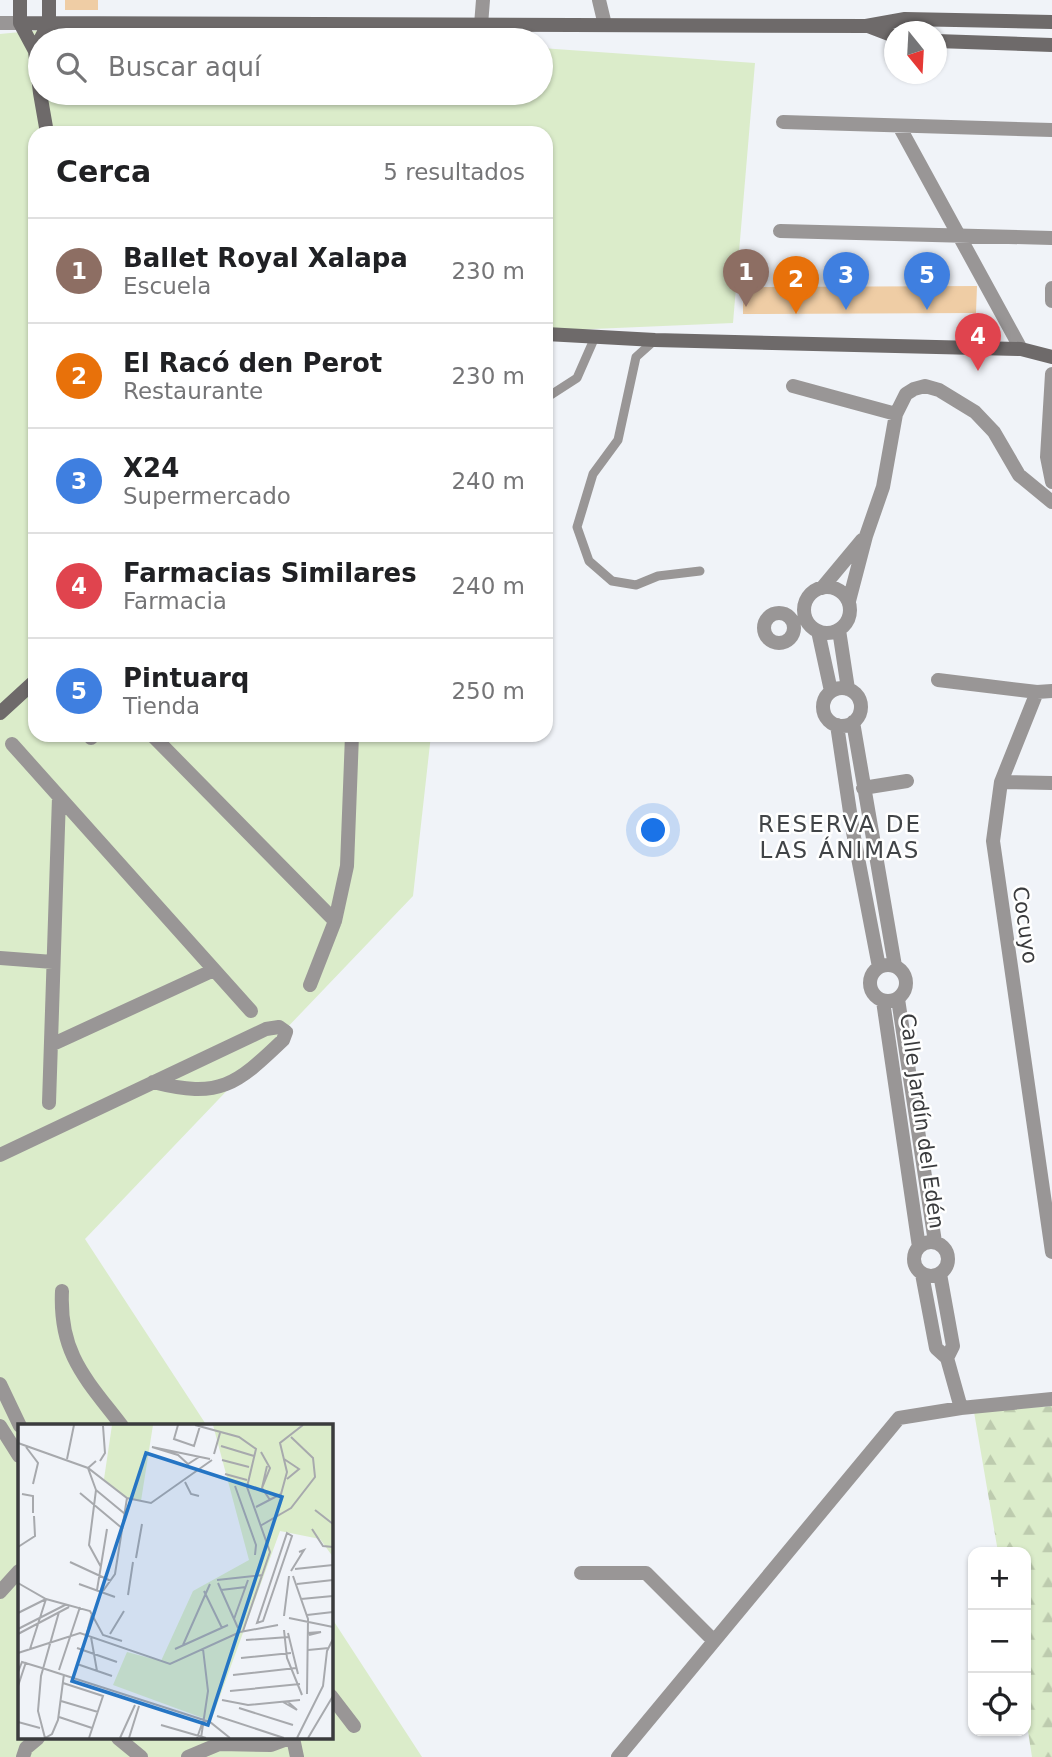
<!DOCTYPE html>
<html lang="es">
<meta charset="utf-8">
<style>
:root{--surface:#fff;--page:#f6f6f6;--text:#202124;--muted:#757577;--line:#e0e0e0;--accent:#1a73e8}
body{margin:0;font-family:"DejaVu Sans",sans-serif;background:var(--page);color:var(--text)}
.controls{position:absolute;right:21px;bottom:21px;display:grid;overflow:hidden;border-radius:14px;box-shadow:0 2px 5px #0004}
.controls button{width:63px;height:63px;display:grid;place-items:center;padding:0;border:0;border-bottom:2px solid var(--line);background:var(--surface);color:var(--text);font:35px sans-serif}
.compass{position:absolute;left:884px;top:21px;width:63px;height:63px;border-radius:50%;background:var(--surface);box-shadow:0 2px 5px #0004;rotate:162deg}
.you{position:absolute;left:654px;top:831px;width:24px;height:24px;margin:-18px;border:5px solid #fff;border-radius:50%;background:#1a73e8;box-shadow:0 0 0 10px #1a73e833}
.badge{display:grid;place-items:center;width:46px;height:46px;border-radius:50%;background:var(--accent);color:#fff;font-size:23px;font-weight:700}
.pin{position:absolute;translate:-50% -58px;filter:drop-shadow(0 2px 4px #0008)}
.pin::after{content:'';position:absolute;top:37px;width:24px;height:21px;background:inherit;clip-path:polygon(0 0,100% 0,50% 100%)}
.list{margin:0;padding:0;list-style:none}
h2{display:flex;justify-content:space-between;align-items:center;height:91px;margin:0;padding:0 28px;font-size:30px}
h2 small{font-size:23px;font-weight:400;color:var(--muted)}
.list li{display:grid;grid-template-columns:46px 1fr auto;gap:21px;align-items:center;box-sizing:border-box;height:105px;padding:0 28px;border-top:2px solid var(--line)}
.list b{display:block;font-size:26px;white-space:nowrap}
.list p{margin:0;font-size:23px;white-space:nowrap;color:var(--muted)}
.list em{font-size:23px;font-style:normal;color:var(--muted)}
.icon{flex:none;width:38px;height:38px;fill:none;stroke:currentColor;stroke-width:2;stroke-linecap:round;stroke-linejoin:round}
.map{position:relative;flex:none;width:1052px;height:1757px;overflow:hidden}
.search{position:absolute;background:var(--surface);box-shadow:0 2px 5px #0004;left:28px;top:28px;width:525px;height:77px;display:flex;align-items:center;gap:18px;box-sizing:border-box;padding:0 24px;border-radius:38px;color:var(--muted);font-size:26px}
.panel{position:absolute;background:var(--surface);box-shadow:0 2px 5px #0004;left:28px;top:126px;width:525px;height:616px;border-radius:21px}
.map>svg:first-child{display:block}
.forest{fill:url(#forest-firs)}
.park{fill:#dbecca}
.building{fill:#efcda5}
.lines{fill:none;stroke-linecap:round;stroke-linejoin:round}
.lane{stroke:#999696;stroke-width:9}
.street{stroke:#999696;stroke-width:14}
.secondary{stroke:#6e6a6a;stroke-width:14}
.labels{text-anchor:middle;stroke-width:5;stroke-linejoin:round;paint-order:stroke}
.street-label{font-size:21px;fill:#3a3b3d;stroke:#fff}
.neighbourhood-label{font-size:23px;letter-spacing:2px;fill:#414447;stroke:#fff}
.inset-road{fill:none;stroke:#a7a9ad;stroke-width:2}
.view{fill:#2575c4;fill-opacity:0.15;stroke:#2575c4;stroke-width:3.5}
.inset-edge{fill:none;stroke:#3a3b3d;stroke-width:3.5}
</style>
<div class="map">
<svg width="1052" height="1757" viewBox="0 0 1052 1757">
<defs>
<pattern id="forest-firs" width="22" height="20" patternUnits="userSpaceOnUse" patternTransform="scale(1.75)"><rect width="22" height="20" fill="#dbecca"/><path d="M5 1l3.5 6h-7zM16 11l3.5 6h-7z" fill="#bdcbae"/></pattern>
</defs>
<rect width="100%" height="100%" fill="#f0f3f8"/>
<path class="forest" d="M1052,1406V1757H1032L1026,1718V1552H998L974,1412Z"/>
<path class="park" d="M92,25H216L434,40H40V93H541V48L755,63L733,323L546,331V133H35V735H431L413,896L85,1239L207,1426H19V1738H331V1617L422,1757H0V34Z"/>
<path class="building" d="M65,0H98V10H65Z
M977,286L976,313L743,314V287Z"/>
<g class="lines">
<path class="lane" d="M655,340L636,357L618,440L593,474L577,527L589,561L612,581L636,585L658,576L700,571
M546,398L577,378L595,337"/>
<path class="street" d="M599,0L605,25
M0,23H20
M481,25L483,0
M783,122L1052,130
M899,126L1021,349
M780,231L1052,238
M1052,301V288
M1052,374L1047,457L1052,482
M793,386L896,414
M804 610a23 23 0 1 1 46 0a23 23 0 1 1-46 0Z
M822,588L862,540
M849,601L866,536L883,487L896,414L906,394L914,389L925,386L939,390L975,412L994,432L1019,475L1052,502
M764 628a15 15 0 1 1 30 0a15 15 0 1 1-30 0Z
M839,630L848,689
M818,631L831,691
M938,680L1037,692L1052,691
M823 707a19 19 0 1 1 38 0a19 19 0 1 1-38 0Z
M1037,692L1001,782L993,841L1052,1252
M853,722L895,966
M837,725L853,832L879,967
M152,735L335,921
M91,738L94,735
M12,744L251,1011
M1001,782L1052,783
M863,788L907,781
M0,958L53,962
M870 983a18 18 0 1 1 36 0a18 18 0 1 1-36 0Z
M310,985L335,921L347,866L352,735
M898,999L935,1242
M883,1001L919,1247
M51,1045L214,970
M49,1103L59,797
M0,1155L266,1029L279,1027L286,1032L283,1040C236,1085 220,1099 153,1082
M914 1259a17 17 0 1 1 34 0a17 17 0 1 1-34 0Z
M922,1274L936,1348L947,1358L961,1408
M940,1274L953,1346L947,1358
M62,1291C59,1354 86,1379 122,1426
M0,1384L20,1426
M0,1426L19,1456
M581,1573H646L714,1641
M0,1592L19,1571
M331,1696L354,1726
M118,1738L141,1757
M293,1738L297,1757
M23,1757L26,1748L38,1738
M188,1757L219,1744L271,1745L290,1738
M618,1757L899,1418L961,1408L1052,1399"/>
<path class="secondary" d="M20,0V23L35,51L40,93
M20,23L866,26L905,19L1052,22
M868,26L894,36
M40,40L49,23V0
M936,41L1052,45
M40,93L47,133
M546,334L655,340L1021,349L1052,357
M0,713L35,681"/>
</g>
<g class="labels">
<g class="street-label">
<text transform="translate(1025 925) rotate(82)" y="7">Cocuyo</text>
<text transform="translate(922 1121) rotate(82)" y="7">Calle Jardín del Edén</text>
</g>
<g class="neighbourhood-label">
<text x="840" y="832">RESERVA DE<tspan x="840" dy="26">LAS ÁNIMAS</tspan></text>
</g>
</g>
<g transform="translate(18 1424)">
<rect width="315" height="315" fill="#f0f3f8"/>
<path d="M94,1H135L123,77L105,72L86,55Z" fill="#dbecca"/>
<path d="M195,1H315V133L302,115L262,107L193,297L95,261L109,228L143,237L175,167L231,136Z" fill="#dbecca"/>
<path class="inset-road" d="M160,1L156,15L176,22L182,2M177,1L221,13L238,25L229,63L252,128L225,207M0,19L70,44L109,74L133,79L194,36M203,22L236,32M8,23L20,39L15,60M243,28L252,44L244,64M196,30L202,9M181,33L170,40L160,31L134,23L192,35M49,35L56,1M266,35L281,45L269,55M204,36L231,43M78,37L70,44L78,66L71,121L83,143M82,37L87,29L85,2M249,42L244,64L252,76M207,50L229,56M167,58L173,70L181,72M217,62L238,121L237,131M78,66L107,90M62,69L105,105M4,70L15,72V89M238,83L263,70L269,48L262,19L285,1M297,86L315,100M242,102L273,84L297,53L295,34L273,13M294,105L305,122L315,123M269,109L274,112L245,197L239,199ZM0,123L17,112L16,92M118,134L124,100M52,138L93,157M277,145L315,141M273,147L286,126L281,128M275,152L290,195L289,270M199,156L245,151M0,159L28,175L72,187L85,211L104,217M200,159L220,204M61,160L97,173M279,160L315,156M79,166L89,105M203,166L228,163M85,167L97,150L109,74M186,167L204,204M110,171L115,138M283,175L315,172M41,188L23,252L20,287L27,314L34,310L40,296L46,250M0,189L28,175M289,191L315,188M266,192L271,152M271,194L315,203M216,195L230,156M0,205L47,181M266,206L269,234L284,271M270,209L280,250M289,209L303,208L291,211M0,210L51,183M92,210L106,187M68,212L74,190M73,213L79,247M228,216L271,213M165,221L192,160M59,224L99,238M12,225L28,175M157,225L210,201M290,226L311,224M0,229L62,209L152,240L222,208L260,201M223,234L273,229M59,240L94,252M41,246L62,183M0,248L4,238L24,244L192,298L212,314M215,251L278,244M45,259L85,272L71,314M0,262L8,238M212,267L282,260M204,276L230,281L282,276M43,277L80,288M265,278L279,286L269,277M221,284L275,301M199,292L266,314M41,293L74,304M0,298L22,304M143,301L188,314M102,314L117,281M111,314L121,282M179,314L186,294M183,314L190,267L185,225M279,314L305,262L309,227L315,215M290,314L315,272"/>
<path class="view" d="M128,29L264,73L190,301L54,257Z"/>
<rect width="315" height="315" class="inset-edge"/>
</g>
</svg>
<div class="controls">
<button>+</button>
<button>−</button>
<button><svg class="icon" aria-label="locate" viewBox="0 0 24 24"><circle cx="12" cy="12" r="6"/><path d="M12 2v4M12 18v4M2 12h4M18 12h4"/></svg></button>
</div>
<svg class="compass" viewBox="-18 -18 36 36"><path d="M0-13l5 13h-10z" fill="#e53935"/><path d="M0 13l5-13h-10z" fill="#757577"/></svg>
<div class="you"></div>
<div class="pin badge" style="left:746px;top:307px;background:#8d6e63">1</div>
<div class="pin badge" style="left:796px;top:314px;background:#e8710a">2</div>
<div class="pin badge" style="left:846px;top:310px;background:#3f7fe0">3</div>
<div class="pin badge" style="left:978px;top:371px;background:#e0444e">4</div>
<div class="pin badge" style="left:927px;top:310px;background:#3f7fe0">5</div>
<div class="search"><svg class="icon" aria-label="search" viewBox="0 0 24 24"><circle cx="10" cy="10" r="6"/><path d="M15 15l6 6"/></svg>Buscar aquí</div>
<section class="panel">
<h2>Cerca<small>5 resultados</small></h2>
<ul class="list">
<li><span class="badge" style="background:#8d6e63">1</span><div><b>Ballet Royal Xalapa</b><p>Escuela</p></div><em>230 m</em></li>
<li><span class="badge" style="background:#e8710a">2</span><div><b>El Racó den Perot</b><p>Restaurante</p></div><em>230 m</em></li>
<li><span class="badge" style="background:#3f7fe0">3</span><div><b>X24</b><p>Supermercado</p></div><em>240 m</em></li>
<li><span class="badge" style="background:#e0444e">4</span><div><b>Farmacias Similares</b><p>Farmacia</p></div><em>240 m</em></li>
<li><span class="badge" style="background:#3f7fe0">5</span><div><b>Pintuarq</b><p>Tienda</p></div><em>250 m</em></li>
</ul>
</section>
</div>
